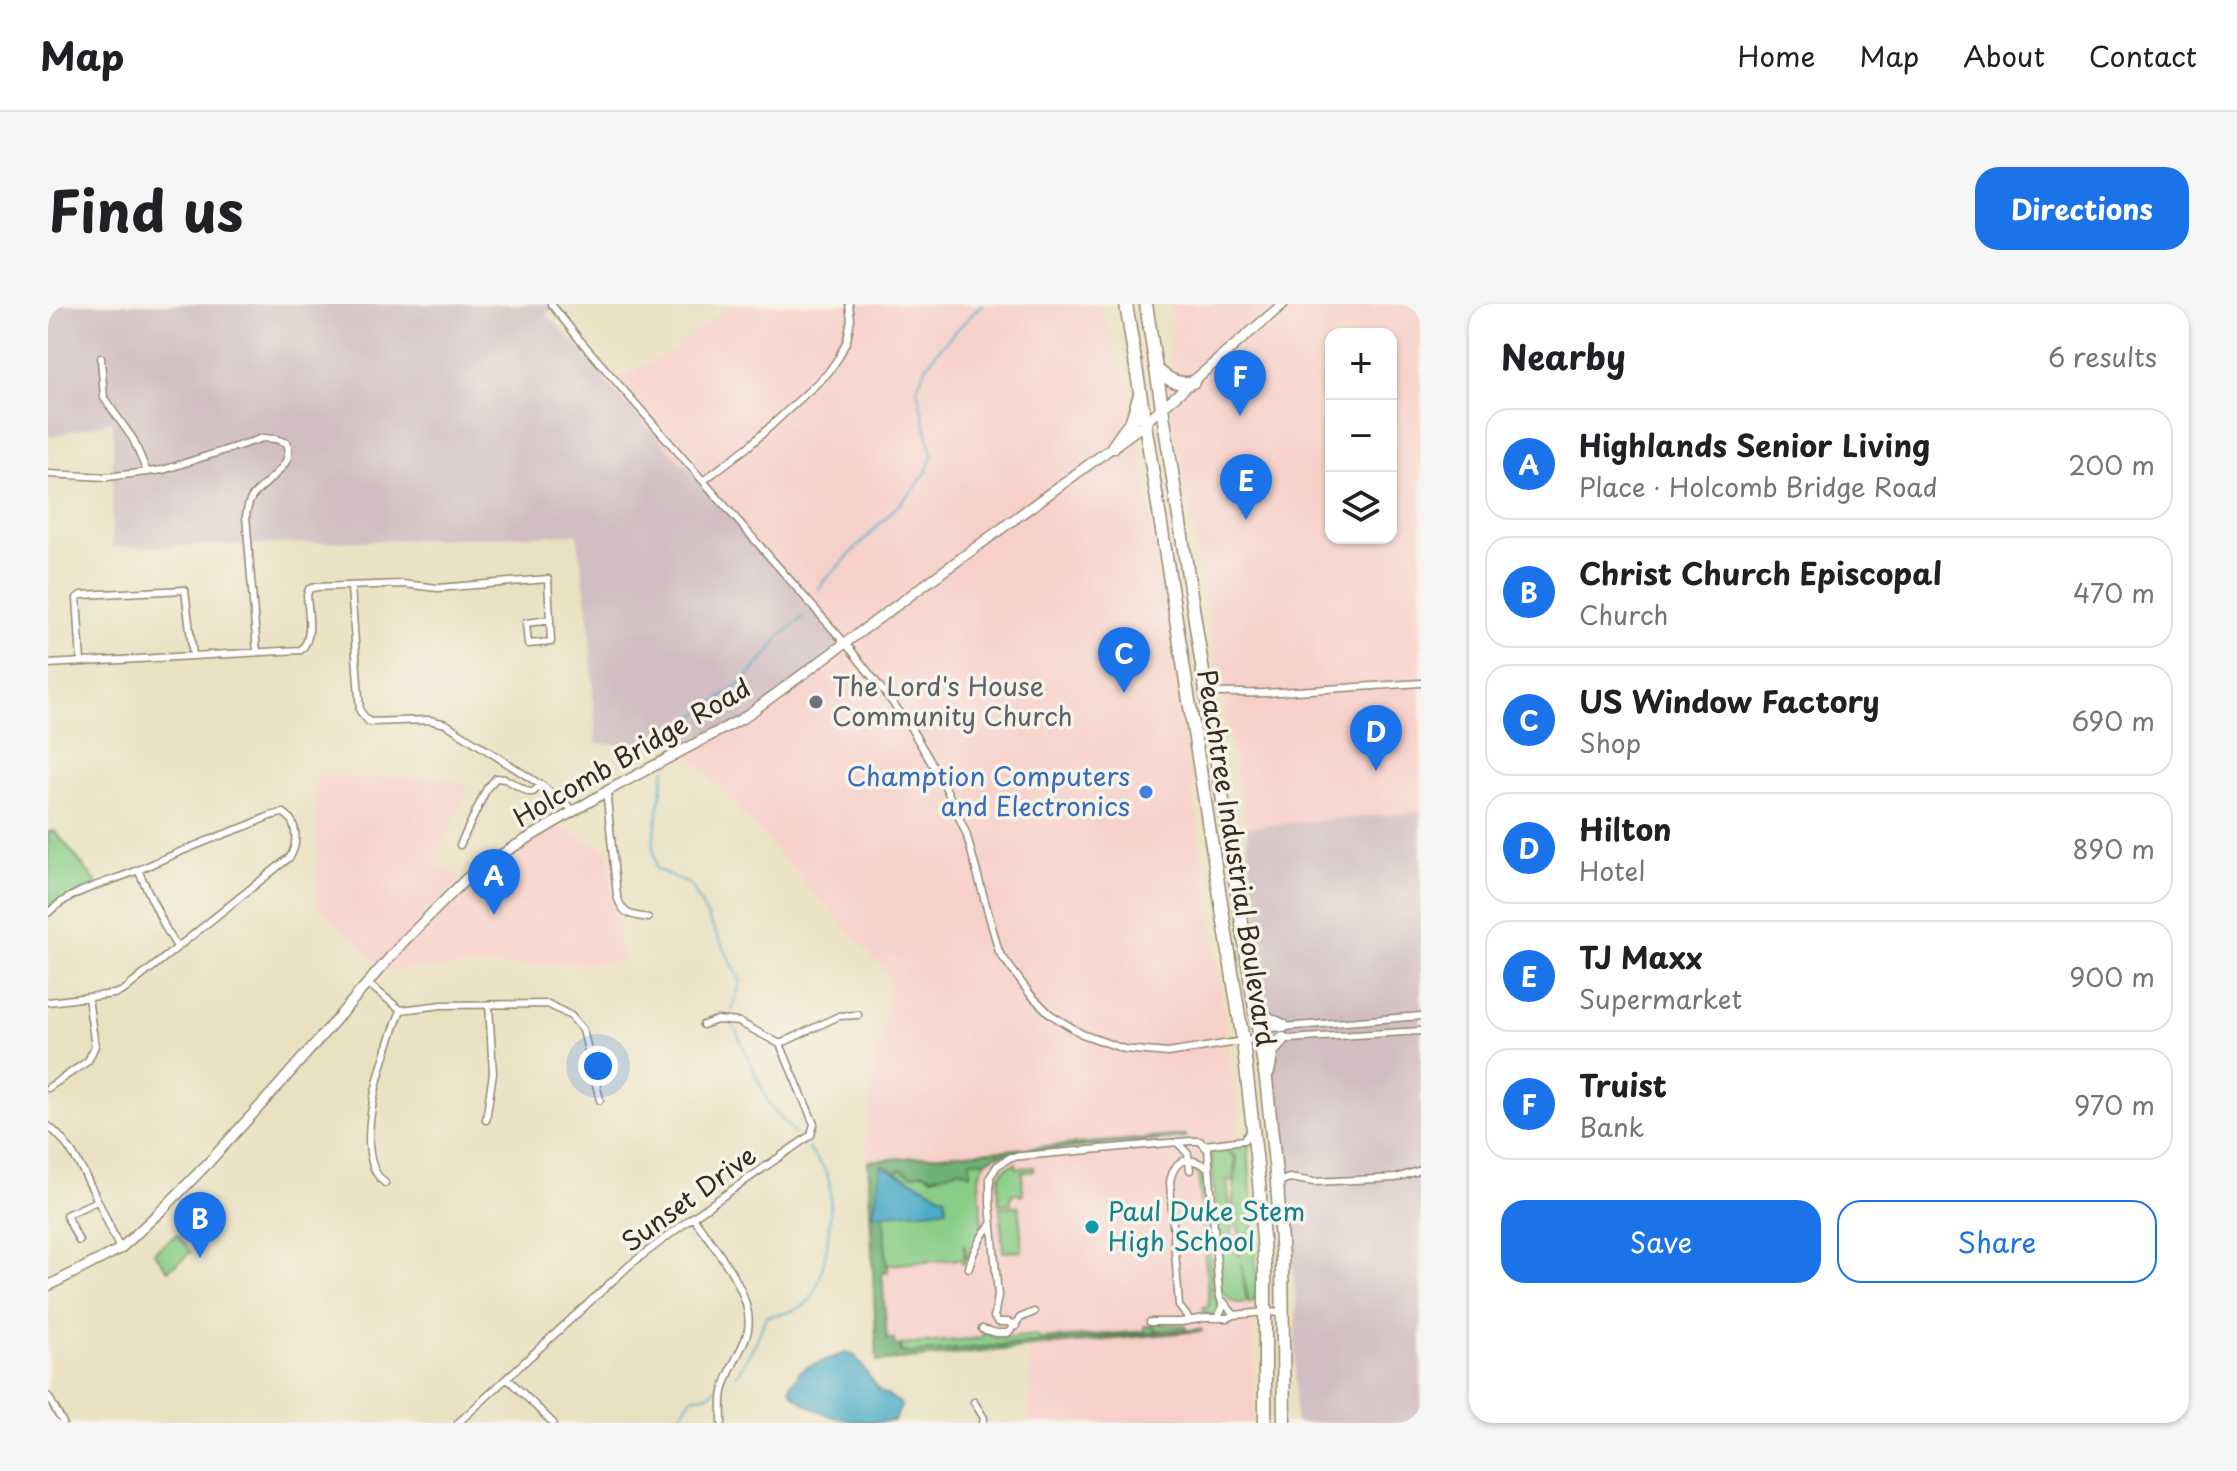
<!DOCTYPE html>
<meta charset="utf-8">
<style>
:root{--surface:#fff;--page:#f6f6f6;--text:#202124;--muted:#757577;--line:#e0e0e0;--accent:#1a73e8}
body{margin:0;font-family:"Playpen Sans",sans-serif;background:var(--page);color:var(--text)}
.controls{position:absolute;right:24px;top:24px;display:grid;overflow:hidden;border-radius:16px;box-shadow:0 2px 6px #0004}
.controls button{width:72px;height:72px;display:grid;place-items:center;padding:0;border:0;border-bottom:2px solid var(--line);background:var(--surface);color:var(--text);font:40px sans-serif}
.you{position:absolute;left:550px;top:762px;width:28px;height:28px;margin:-20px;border:6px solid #fff;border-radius:50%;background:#1a73e8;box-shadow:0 0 0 12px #1a73e833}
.badge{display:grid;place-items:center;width:52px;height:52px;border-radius:50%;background:var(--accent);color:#fff;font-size:26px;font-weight:700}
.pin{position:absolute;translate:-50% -66px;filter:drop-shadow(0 2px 4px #0008)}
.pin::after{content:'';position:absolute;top:42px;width:28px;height:24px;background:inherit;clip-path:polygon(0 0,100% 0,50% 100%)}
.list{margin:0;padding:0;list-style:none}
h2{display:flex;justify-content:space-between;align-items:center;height:104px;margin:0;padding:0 32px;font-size:34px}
h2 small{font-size:26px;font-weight:400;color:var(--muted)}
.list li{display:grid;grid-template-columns:52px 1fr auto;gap:24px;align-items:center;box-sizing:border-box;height:112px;margin:0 16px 16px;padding:0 16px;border:2px solid var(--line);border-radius:24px}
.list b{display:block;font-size:30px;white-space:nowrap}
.list p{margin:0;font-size:26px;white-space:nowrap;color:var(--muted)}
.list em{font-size:26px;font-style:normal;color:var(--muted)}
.actions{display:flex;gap:16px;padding:24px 32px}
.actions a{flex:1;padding:18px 0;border:2px solid var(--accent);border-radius:24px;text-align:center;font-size:28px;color:var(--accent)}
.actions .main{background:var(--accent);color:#fff}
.icon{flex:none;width:44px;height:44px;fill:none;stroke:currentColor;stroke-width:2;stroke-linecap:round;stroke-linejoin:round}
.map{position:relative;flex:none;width:1373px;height:1119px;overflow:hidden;border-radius:24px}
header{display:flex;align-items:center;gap:48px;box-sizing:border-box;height:112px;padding:0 40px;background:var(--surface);border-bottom:2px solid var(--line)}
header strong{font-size:38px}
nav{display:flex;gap:44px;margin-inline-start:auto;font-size:28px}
.intro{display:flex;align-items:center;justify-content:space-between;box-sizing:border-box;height:192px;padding:0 48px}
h1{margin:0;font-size:56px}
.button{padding:20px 36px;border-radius:24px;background:var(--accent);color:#fff;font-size:28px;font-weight:700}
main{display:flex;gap:48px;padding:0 48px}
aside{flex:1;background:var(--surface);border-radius:24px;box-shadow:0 2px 6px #0004}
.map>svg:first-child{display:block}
.built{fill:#f7d0ca;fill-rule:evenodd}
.industrial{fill:#d2bec2}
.green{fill:#89cd87;stroke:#627c52;stroke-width:2}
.forest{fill:#6eb074;stroke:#546d49;stroke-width:2}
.water{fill:#48acc8;stroke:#426b73;stroke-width:2}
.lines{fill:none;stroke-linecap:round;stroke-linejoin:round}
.stream{stroke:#48acc8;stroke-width:2}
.street-casing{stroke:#928670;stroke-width:9}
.secondary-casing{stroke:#928670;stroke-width:12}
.highway-casing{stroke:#928670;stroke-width:15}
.street{stroke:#fff;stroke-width:6}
.secondary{stroke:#fff;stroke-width:9}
.highway{stroke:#fff;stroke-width:12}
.worship-dot{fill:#6b7280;stroke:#f7f3e8;stroke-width:3}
.shop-dot{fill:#3f7fe0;stroke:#f7f3e8;stroke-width:3}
.culture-dot{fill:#0f9aa8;stroke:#f7f3e8;stroke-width:3}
.labels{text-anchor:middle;stroke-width:7;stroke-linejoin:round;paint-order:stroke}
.worship-label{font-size:26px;fill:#5b616d;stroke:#f7f3e8;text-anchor:start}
.street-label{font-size:26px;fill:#3b2a1e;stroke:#f7f3e8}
.shop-label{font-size:26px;fill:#366cbe;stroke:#f7f3e8;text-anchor:end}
.culture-label{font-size:26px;fill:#0d838f;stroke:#f7f3e8;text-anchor:start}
</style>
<header>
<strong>Map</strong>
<nav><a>Home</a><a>Map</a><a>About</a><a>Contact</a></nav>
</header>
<div class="intro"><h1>Find us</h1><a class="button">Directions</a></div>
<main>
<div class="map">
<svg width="1373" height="1119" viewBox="0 0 1373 1119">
<rect width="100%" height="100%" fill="#f7f3e8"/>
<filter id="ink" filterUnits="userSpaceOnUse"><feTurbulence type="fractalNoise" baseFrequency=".0125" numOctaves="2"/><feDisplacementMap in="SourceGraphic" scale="16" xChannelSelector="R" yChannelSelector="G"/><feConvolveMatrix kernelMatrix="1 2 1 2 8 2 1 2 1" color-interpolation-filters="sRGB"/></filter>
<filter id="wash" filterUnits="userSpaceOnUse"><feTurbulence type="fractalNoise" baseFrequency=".006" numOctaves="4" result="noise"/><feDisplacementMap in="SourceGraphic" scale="32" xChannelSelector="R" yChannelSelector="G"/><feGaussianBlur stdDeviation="1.8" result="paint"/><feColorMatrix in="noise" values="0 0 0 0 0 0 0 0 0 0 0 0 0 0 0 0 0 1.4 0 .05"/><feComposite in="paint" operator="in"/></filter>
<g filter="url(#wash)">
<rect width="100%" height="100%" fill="#eae1c1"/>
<path class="built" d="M682,0H1054L1086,108L1135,407L1203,912L1206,1119H982L981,1045L829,1058L818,822L844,675L631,440L689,422L765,304L647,173L559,80L627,45Z
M1122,0H1373V508L1198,523L1119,81L1125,22ZM1283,30H1343V234H1283Z
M268,472L404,474L421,483L386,559L419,579L506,521L560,546L575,658L338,666L269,601Z"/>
<path class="industrial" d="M0,0H510L499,10L531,44L559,80L647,173L765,304L797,342L689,422L631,440H548L541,314L529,230L231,240L64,243L65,117L0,133Z
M1373,508V1119H1247L1248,994L1198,523Z"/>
<path class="green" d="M7,527L50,580L32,588L0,609V528Z
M1196,838L1200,839L1210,991L1209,997L1207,993L1206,997L1201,1000L1193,960L1199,998C1185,1002 1180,995 1173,984L1163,852L1164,849L1161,844L1177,841L1179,847L1187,855L1185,878L1179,875L1185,938L1189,937L1192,953L1191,927L1186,912L1185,899L1189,855L1179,841Z
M922,856L938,857L933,866L931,874L934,924L930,938L923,946L919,957L917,941L915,942L917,958L915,960L913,955L838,961L836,910L899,904L897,893L848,868L853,865L864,871L875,868L885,873L911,865L921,869Z
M968,859L969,864L986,863V867L974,868L975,889L973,892L971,890H963V899L951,900C950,881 947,865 968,859Z
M1147,861L1155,870L1165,986L1171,1003L1170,1010L1165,1012L1158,1010L1155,1003L1161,1002L1150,870L1145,867V865Z
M971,902L974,947L955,948L952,903Z
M129,930L143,948L120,966L106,948Z
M1113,1020L1137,1021L1138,1024L1110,1026L1103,1023L1110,1028L864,1049L851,1048L854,1045L853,1041L934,1034L935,1029L952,1035L988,1031L992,1035L1097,1027L1096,1022H1101V1024L1103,1021Z"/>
<path class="forest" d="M1138,831V834L948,851L938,857L922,856V870L911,865L885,873L875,868L864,871L853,865L848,868L834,861L826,911L836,910L838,961H840V968L834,969L839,1035H846L847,1042L853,1041L852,1048L864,1049L1153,1025L1154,1027L829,1058L820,857Z"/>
<path class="water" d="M834,861L897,893L899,905L825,911Z
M797,1049L807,1052L831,1086L852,1099L853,1103L846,1117C811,1119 790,1119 760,1101C752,1096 746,1093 742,1084L744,1078L749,1074L751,1068L757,1064Z"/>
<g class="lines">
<path class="stream" d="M771,286L775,278L867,184L879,167L884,151L869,85C878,51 911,25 934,0
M618,441L640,417L693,380L720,350L732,333L755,313
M617,465L605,540L608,565L643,581L693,677L684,706
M686,722L721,800L747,830
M689,1071L709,1036L718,1012C732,1011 749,1008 760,998C778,981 788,893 779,870C775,861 766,852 760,845
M632,1113V1111L644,1093L662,1090L671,1081"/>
</g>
</g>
<g filter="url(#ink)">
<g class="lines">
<defs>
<path id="street" d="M503,0L531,35L803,346L858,416L896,480L918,529L951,648L982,690L1002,710L1034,730L1076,745L1120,749L1195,737L1212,733L1223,724L1373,712
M53,54L56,94L85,135L99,168
M0,170L59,173L115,166L215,134L228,135L239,139C248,162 216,177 204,193C200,199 199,205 198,212L209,348
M655,177L701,142L779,70L791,53L799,36L803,15L801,0
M303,283L312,407L321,418L381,416L398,420L493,481L527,507
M33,358L29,294L33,291L137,286L145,351
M0,360L253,346C266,334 260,308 259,291L261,285L268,283L355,280L390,284L500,275L503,338L480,340L478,319L502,316
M1159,390C1178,387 1197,390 1216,389L1373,379
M561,486L559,495L569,592C575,611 581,611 600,614
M412,541L439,484L448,474L457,475L481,488H485L493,481
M90,566L117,623L129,643
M0,609C23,586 59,579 88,567C124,551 159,536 196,523C210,518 221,510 236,509C250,518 250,540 242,553L75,687L66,690L0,698
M319,679L353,706L394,701L500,700L523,712L535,726L552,796
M1212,733L1223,736L1373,727
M732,740L791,712L810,711
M0,784L40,757L47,742L40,694
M438,816L445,769L441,701
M0,822C30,843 55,910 72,945
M1129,838L1140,850L1142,866
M1157,841L1196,836L1203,826
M337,879C299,850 339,742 353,706
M1229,879L1241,874L1266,878L1348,874L1373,866
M645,913C665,942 710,993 699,1030C693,1049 679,1067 675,1088C673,1097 674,1109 674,1119
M31,937L18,911L49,897
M921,964C924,950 933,930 944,919
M1186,1011L1218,1008L1236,1009
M1142,1016L1131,1002L1122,878C1127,852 1141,852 1161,864
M1102,1018H1133L1157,1014H1180L1186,1011L1176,998
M968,1022L960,1018H950L946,1013L950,992L942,899V873L949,862L963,853L1142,837H1152L1160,846L1171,989L1175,1003L1169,1014
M934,1025L949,1029H960L972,1014L986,1008
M459,1074L505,1119
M0,1092L15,1119
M926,1098L936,1114L935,1119
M410,1119L583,960L645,913L763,831L766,820L732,740L691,718L669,716L655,721"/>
<path id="secondary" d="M0,982L72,945L117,903L161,858L232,780L357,636L419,574L462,545L561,486L695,414L1088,126L1235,0"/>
<path id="highway" d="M1078,0L1195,737L1211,878L1217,966V1119
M1098,0L1218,775L1229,879L1234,954L1236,1119
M1108,65C1119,75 1130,82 1145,78
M1065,143L1084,116L1091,93
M1209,705L1222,716L1235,722
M1220,768L1224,747L1235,735"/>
</defs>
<use href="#street" class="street-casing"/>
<use href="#secondary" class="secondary-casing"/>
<use href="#highway" class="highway-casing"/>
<use href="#street" class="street"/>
<use href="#secondary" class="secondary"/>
<use href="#highway" class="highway"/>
</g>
</g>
<circle class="worship-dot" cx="768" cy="398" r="8"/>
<circle class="shop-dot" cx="1098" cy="488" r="8"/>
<circle class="culture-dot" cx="1044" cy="923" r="8"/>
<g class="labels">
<g class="worship-label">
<text x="784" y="392">The Lord's House<tspan x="784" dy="30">Community Church</tspan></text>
</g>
<g class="street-label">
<text transform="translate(584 449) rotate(-30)" y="9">Holcomb Bridge Road</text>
<text transform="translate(1188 554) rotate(81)" y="9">Peachtree Industrial Boulevard</text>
<text transform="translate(641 895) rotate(-36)" y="9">Sunset Drive</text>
</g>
<g class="shop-label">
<text x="1082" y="482">Chamption Computers<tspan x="1082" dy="30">and Electronics</tspan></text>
</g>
<g class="culture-label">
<text x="1060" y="917">Paul Duke Stem<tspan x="1060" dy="30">High School</tspan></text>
</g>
</g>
</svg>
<div class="controls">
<button>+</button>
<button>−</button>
<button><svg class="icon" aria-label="layers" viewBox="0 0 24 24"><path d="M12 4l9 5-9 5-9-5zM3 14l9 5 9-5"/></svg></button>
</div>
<div class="you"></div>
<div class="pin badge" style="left:446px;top:611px">A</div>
<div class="pin badge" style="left:152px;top:954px">B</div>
<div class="pin badge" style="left:1076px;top:389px">C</div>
<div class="pin badge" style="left:1328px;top:467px">D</div>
<div class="pin badge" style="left:1198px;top:216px">E</div>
<div class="pin badge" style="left:1192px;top:112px">F</div>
</div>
<aside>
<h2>Nearby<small>6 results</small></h2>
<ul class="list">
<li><span class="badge">A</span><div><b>Highlands Senior Living</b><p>Place · Holcomb Bridge Road</p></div><em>200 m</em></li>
<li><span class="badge">B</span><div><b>Christ Church Episcopal</b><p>Church</p></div><em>470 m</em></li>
<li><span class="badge">C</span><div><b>US Window Factory</b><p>Shop</p></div><em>690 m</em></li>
<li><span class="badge">D</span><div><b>Hilton</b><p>Hotel</p></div><em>890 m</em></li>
<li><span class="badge">E</span><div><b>TJ Maxx</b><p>Supermarket</p></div><em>900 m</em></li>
<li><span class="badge">F</span><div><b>Truist</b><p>Bank</p></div><em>970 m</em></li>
</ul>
<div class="actions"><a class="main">Save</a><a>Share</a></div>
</aside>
</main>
